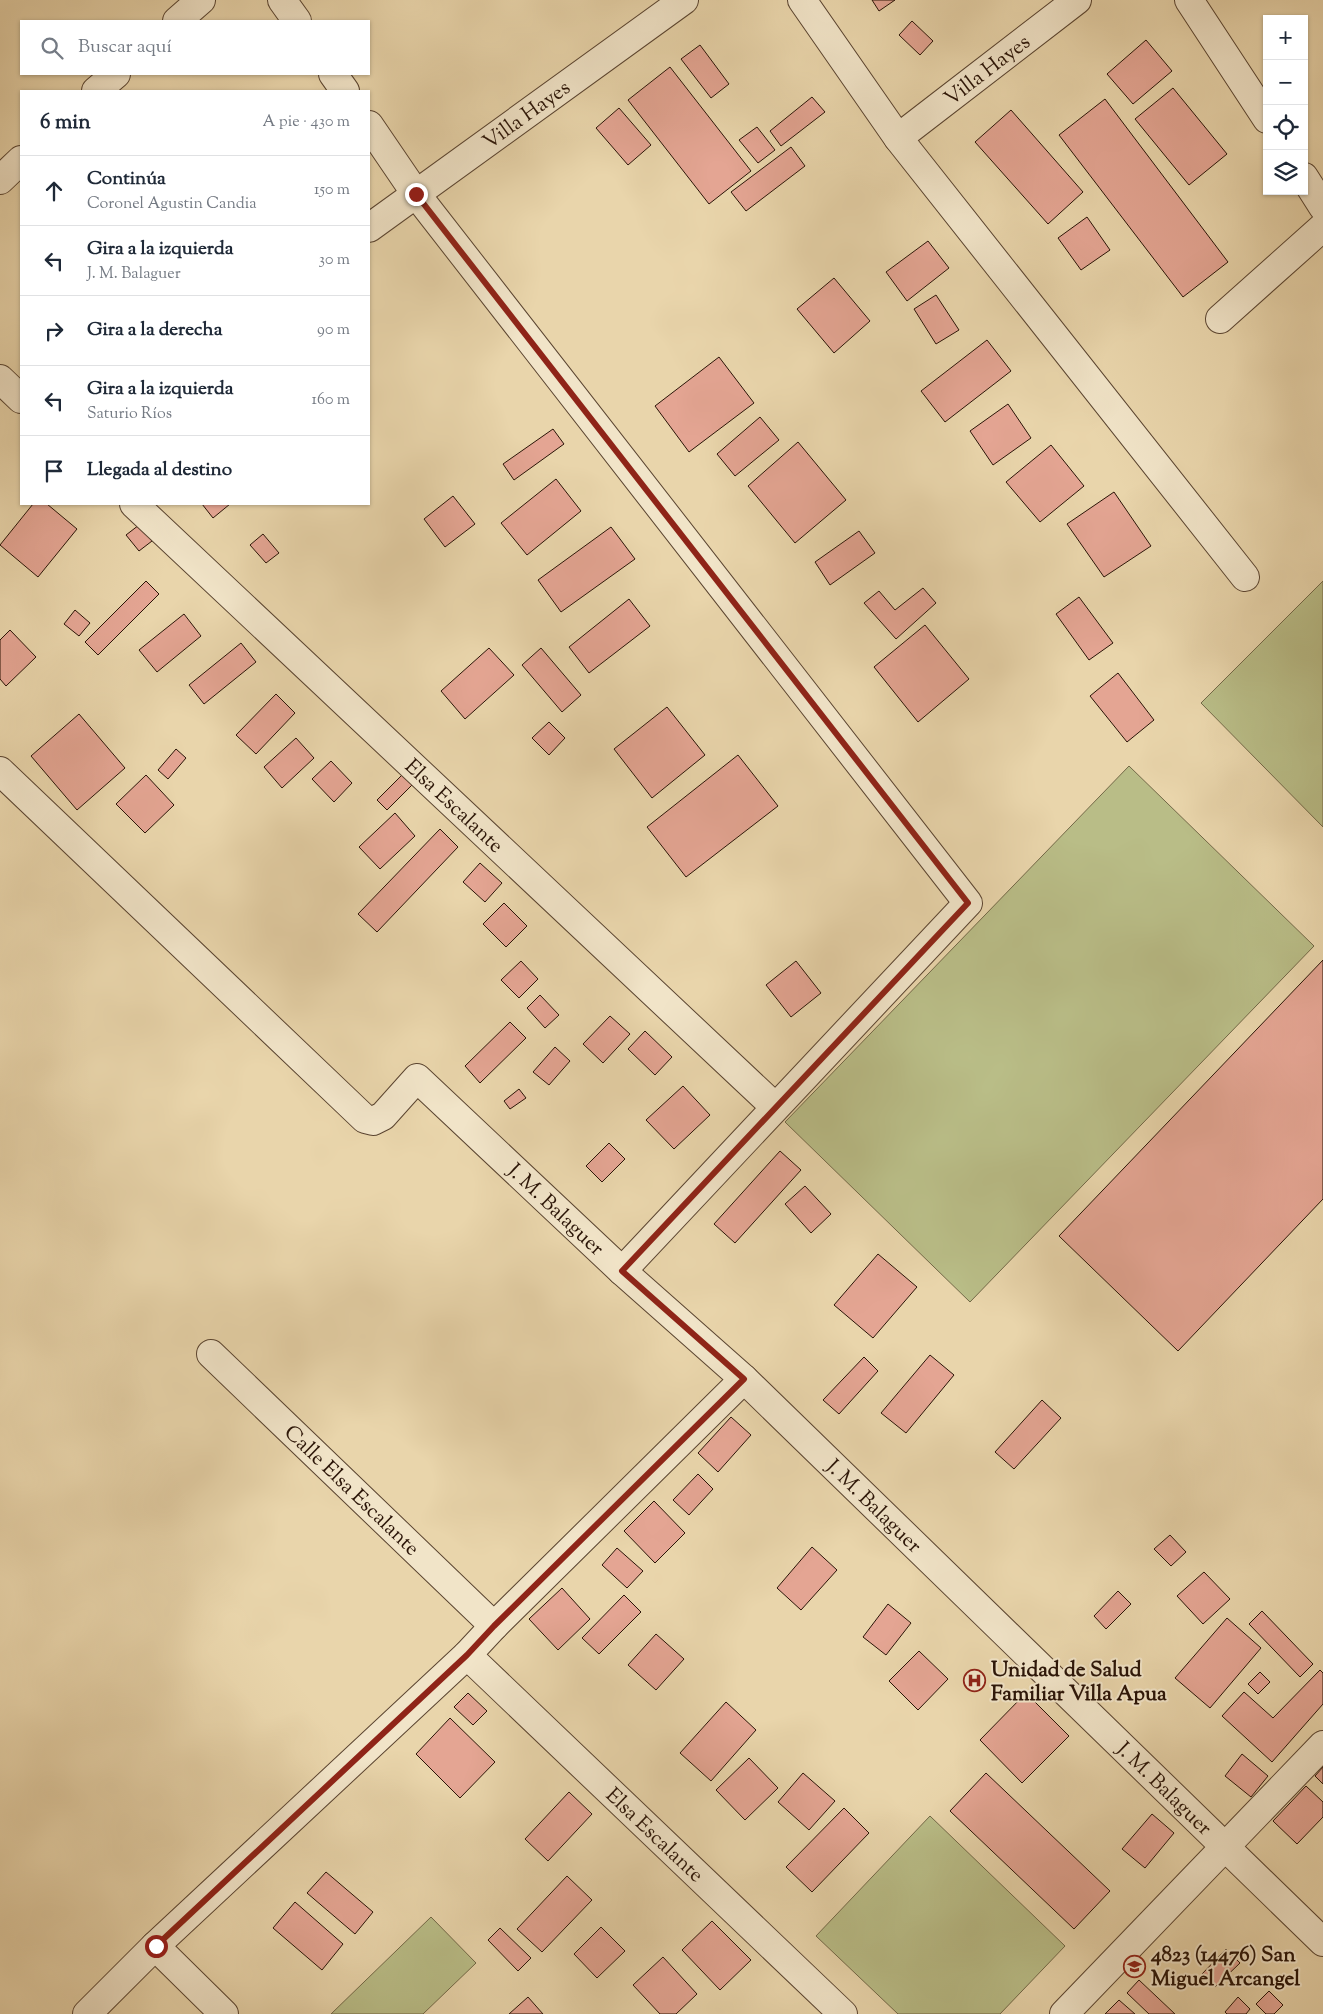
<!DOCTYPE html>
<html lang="es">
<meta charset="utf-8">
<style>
:root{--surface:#fff;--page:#f6f6f7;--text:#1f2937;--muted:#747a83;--line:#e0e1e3}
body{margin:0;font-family:"Sorts Mill Goudy",serif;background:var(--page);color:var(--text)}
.controls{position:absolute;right:15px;top:15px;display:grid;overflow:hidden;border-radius:0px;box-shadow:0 1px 4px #0004}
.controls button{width:45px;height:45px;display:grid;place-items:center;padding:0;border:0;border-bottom:1px solid var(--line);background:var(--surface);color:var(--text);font:25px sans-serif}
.stop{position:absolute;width:15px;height:15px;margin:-11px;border:4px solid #8f2418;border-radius:50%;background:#fff}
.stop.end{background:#8f2418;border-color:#fff;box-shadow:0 1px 5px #0008}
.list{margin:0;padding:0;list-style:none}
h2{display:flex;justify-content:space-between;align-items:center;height:65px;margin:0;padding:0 20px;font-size:21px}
h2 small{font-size:16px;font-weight:400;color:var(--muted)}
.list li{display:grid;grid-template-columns:32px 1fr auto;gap:15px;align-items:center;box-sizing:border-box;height:70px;padding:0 20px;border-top:1px solid var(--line)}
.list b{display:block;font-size:19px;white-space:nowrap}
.list p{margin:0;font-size:16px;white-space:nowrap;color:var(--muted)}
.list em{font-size:16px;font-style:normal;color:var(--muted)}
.icon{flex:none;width:28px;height:28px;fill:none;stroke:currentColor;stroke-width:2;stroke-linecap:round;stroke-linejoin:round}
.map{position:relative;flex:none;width:1323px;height:2014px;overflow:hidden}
.search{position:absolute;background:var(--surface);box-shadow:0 1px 4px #0004;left:20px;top:20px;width:350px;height:55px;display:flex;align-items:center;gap:12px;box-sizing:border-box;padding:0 18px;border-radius:0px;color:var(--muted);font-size:19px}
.panel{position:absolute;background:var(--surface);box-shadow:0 1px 4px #0004;left:20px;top:90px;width:350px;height:415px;border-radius:0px}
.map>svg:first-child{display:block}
.green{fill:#b9bd87;stroke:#726847}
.building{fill:#e4a593;stroke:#2a1407}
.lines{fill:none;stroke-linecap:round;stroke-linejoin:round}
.minor-casing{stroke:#5a4430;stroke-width:30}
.minor{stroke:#f1e4c8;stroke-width:28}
.route{stroke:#8f2418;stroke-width:6}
.labels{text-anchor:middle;stroke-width:4;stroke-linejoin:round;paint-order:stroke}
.street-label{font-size:21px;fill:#2a1407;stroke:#f1e4c8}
.poi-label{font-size:21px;font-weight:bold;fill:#2a1407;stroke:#f1e4c8;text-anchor:start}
</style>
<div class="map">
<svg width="1323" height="2014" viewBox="0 0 1323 2014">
<rect width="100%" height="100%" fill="#e9d5ab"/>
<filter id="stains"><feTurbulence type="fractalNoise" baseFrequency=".004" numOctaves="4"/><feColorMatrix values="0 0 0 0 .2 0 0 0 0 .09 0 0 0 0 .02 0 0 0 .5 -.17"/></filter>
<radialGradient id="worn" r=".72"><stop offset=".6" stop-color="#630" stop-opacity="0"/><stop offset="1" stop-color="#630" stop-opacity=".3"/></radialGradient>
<path class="green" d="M1323,581V827L1201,703Z
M1129,766L1314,946L970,1302L785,1122Z
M930,1816L1065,1946L1000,2014H898L816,1936Z
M431,1917L476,1963L423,2014H331Z"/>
<path class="building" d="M872,0H895L879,11Z
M912,21L933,41L920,55L899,35Z
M1146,40L1172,71L1133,104L1107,74Z
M700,45L729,84L711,98L681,59Z
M670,67L751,171L709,204L628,100Z
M1173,88L1227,154L1189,185L1135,119Z
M812,97L825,112L781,146L770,131Z
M1105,99L1228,262L1183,297L1059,135Z
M619,108L651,145L628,165L596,128Z
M1011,110L1083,192L1048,224L975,142Z
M757,127L775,150L758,163L739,140Z
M791,147L805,166L746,211L731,192Z
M1087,217L1110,250L1081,270L1058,238Z
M928,241L949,268L907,301L886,272Z
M834,278L870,321L834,353L797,309Z
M936,295L959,330L936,344L914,309Z
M987,340L1011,371L945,422L921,391Z
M719,357L754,403L689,452L655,406Z
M1008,404L1031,438L993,465L970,431Z
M760,417L779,440L735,476L717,454Z
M553,429L564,444L514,480L503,464Z
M798,442L846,500L795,543L748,486Z
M1051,445L1084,486L1040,522L1006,482Z
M556,479L581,511L527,555L501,523Z
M1114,492L1151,546L1104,577L1067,524Z
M453,496L475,524L445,547L424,519Z
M33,504H47L77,529L38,577L0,545Z
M202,504H230L213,518Z
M139,525L152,541L139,551L126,535Z
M611,527L635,559L561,612L538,580Z
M859,531L875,553L830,585L815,562Z
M263,534L279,553L266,563L250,545Z
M146,581L159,594L98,655L85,642Z
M923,588L936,603L896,639L864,603L879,591L895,610Z
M1079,597L1113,643L1089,660L1056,614Z
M629,599L650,626L589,673L569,647Z
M75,610L90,623L79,636L64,624Z
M184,614L201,636L157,672L139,650Z
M925,625L969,679L918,722L874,667Z
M10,630L36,657L6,686L0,679V640Z
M241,643L256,662L204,704L189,685Z
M489,648L514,675L465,719L441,691Z
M541,648L581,695L562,712L522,665Z
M1118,673L1154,720L1127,742L1090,696Z
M276,694L295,713L256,754L236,735Z
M667,707L705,755L652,798L614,749Z
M79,714L125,768L77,810L31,756Z
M549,722L565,738L549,755L532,738Z
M296,738L314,758L282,788L264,767Z
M176,749L186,758L168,779L158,770Z
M738,755L778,806L686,877L647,827Z
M331,761L352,783L334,802L312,779Z
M146,775L174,805L145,833L116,804Z
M402,775L412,785L387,810L377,800Z
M395,813L415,836L380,869L359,847Z
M440,829L458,847L377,932L358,914Z
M480,863L502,883L485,902L463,882Z
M504,903L527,926L506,947L483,924Z
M1323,960V1199L1178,1351L1059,1236Z
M521,961L538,979L519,998L501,980Z
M796,961L821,993L791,1017L766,985Z
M540,995L559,1015L545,1028L527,1008Z
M610,1016L630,1034L603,1063L583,1044Z
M510,1022L526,1038L480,1083L465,1066Z
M645,1031L672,1057L655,1075L628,1049Z
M555,1047L570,1061L549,1085L533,1072Z
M683,1086L710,1115L674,1149L646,1120Z
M519,1089L526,1098L510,1109L504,1101Z
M609,1143L625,1159L602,1182L586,1166Z
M780,1151L801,1170L735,1243L714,1224Z
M805,1186L831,1214L811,1233L785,1204Z
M878,1254L917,1287L873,1338L834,1305Z
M930,1355L954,1375L906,1433L881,1413Z
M864,1357L878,1371L839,1414L823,1400Z
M1042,1400L1061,1418L1014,1469L995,1452Z
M731,1417L751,1435L718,1472L698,1453Z
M698,1474L713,1489L689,1515L673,1500Z
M654,1501L685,1533L655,1563L624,1531Z
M1170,1535L1186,1552L1171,1566L1154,1549Z
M812,1547L837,1570L801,1610L777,1588Z
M617,1548L643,1571L627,1588L602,1565Z
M1204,1572L1230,1599L1203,1624L1177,1596Z
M562,1588L590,1619L558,1650L529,1619Z
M1118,1591L1131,1604L1106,1629L1094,1616Z
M624,1595L641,1612L599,1654L582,1638Z
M888,1604L911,1623L886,1655L863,1637Z
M1262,1611L1313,1664L1300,1677L1249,1624Z
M1227,1618L1261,1648L1210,1708L1175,1678Z
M656,1634L684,1659L656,1690L628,1665Z
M919,1651L948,1679L918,1710L889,1681Z
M1320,1670L1323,1673V1704L1272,1762L1222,1716L1244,1692L1273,1718Z
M1260,1672L1270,1682L1258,1694L1248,1684Z
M468,1693L487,1711L473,1725L454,1707Z
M1026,1693L1069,1736L1022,1783L980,1740Z
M726,1702L756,1730L711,1781L680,1753Z
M450,1718L495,1762L460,1798L416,1754Z
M1242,1754L1268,1776L1251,1797L1225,1776Z
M749,1758L778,1788L745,1820L716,1790Z
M1323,1767V1784L1315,1776Z
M803,1773L835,1801L809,1830L778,1802Z
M986,1773L1110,1891L1074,1929L950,1811Z
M1306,1786L1323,1802V1817L1297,1844L1273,1821Z
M569,1792L592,1814L548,1861L525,1839Z
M844,1808L869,1833L812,1892L786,1867Z
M1152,1814L1174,1833L1145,1868L1122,1849Z
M326,1872L373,1912L355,1934L307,1893Z
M567,1876L592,1900L542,1952L517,1929Z
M295,1902L343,1944L322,1970L273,1928Z
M712,1921L751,1960L720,1990L682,1950Z
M601,1927L625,1951L597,1978L574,1954Z
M500,1928L531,1958L518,1971L488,1940Z
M1226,1949L1240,1963L1215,1987L1202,1974Z
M663,1957L697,1994L676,2014H660L633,1985Z
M1139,1980L1175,2014H1149L1127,1993Z
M1269,1991L1283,2005L1274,2014H1266L1256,2004Z
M528,1997L543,2014H509Z
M1238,1997L1250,2009L1246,2014H1227L1225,2012Z
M1119,2000L1135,2014H1105Z"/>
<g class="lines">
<defs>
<g id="minor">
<path d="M282,0L297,21"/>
<path d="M802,0L898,138L1245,577"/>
<path d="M1189,0L1267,119"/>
<path d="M177,21L201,0"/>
<path d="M333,74L345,91"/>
<path d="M96,91L116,74"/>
<path d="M369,125L416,194L968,903L622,1271"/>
<path id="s1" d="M898,138L1077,0"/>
<path d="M1304,177L1323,207"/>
<path d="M0,180L21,160"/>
<path id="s2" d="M369,228L684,0"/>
<path d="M1220,319L1323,227"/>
<path d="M0,379L21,399"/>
<path id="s3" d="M134,504L775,1107"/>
<path id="s4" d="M0,771L365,1119L373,1121L383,1116L417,1078L622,1271L744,1379L1323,1942"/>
<path id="s5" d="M211,1354L494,1626"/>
<path id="s6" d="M467,1655L843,2014"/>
<path d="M155,1946L224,2014"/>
<path d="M87,2014L155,1946L467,1655L494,1626L744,1379"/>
<path d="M1064,2014L1323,1745"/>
</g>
</defs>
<use href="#minor" class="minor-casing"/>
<use href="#minor" class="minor"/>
</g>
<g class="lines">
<path class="route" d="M156,1946L467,1655L494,1626L744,1379L622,1271L968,903L416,194"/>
</g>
<defs>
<symbol id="hospital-ring" viewBox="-11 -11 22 22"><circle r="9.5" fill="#f1e4c8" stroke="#8f2418" stroke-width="1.5"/><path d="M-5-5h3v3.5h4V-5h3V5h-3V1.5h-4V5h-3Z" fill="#8f2418"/></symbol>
<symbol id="school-ring" viewBox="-11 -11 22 22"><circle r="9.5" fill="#f1e4c8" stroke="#8f2418" stroke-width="1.5"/><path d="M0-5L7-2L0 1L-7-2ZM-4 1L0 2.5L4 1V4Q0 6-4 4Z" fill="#8f2418"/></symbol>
</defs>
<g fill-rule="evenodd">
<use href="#hospital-ring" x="962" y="1668" width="25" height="25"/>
<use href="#school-ring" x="1122" y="1954" width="25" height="25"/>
</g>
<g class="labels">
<g class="street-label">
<text dy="7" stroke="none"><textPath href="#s1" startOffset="112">Villa Hayes</textPath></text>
<text dy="7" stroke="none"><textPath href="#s2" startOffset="194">Villa Hayes</textPath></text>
<text dy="7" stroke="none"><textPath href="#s3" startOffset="440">Elsa Escalante</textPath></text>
<text dy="7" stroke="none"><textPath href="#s4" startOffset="766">J. M. Balaguer</textPath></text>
<text dy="7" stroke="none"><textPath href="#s5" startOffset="196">Calle Elsa Escalante</textPath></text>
<text dy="7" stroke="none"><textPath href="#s4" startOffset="1201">J. M. Balaguer</textPath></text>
<text dy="7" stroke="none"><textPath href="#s4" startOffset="1606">J. M. Balaguer</textPath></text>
<text dy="7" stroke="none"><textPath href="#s6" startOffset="260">Elsa Escalante</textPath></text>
</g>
<g class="poi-label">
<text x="991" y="1676">Unidad de Salud<tspan x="991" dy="24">Familiar Villa Apua</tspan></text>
<text x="1151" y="1961">4823 (14476) San<tspan x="1151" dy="24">Miguel Arcangel</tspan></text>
</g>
</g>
<rect width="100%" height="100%" filter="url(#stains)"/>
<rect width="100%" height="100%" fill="url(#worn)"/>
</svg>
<div class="controls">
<button>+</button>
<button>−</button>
<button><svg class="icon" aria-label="locate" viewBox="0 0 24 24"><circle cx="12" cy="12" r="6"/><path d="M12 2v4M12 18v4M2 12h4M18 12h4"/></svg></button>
<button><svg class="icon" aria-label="layers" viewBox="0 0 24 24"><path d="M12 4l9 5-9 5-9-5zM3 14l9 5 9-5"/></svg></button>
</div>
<div class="stop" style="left:156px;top:1946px"></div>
<div class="stop end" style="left:416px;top:194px"></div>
<div class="search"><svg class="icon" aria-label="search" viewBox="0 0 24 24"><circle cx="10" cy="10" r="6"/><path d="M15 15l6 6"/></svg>Buscar aquí</div>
<section class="panel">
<h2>6 min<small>A pie · 430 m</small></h2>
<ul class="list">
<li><svg class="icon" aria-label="ahead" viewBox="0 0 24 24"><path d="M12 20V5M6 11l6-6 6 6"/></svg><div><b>Continúa</b><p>Coronel Agustin Candia</p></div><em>150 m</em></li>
<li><svg class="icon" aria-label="left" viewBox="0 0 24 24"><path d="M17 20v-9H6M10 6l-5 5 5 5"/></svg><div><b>Gira a la izquierda</b><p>J. M. Balaguer</p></div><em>30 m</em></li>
<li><svg class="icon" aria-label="right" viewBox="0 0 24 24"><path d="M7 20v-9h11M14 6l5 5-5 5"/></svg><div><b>Gira a la derecha</b></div><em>90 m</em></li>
<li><svg class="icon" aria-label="left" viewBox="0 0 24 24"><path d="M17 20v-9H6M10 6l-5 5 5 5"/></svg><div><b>Gira a la izquierda</b><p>Saturio Ríos</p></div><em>160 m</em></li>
<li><svg class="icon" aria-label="arrive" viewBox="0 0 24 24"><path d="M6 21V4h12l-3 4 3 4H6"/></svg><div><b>Llegada al destino</b></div></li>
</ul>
</section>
</div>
